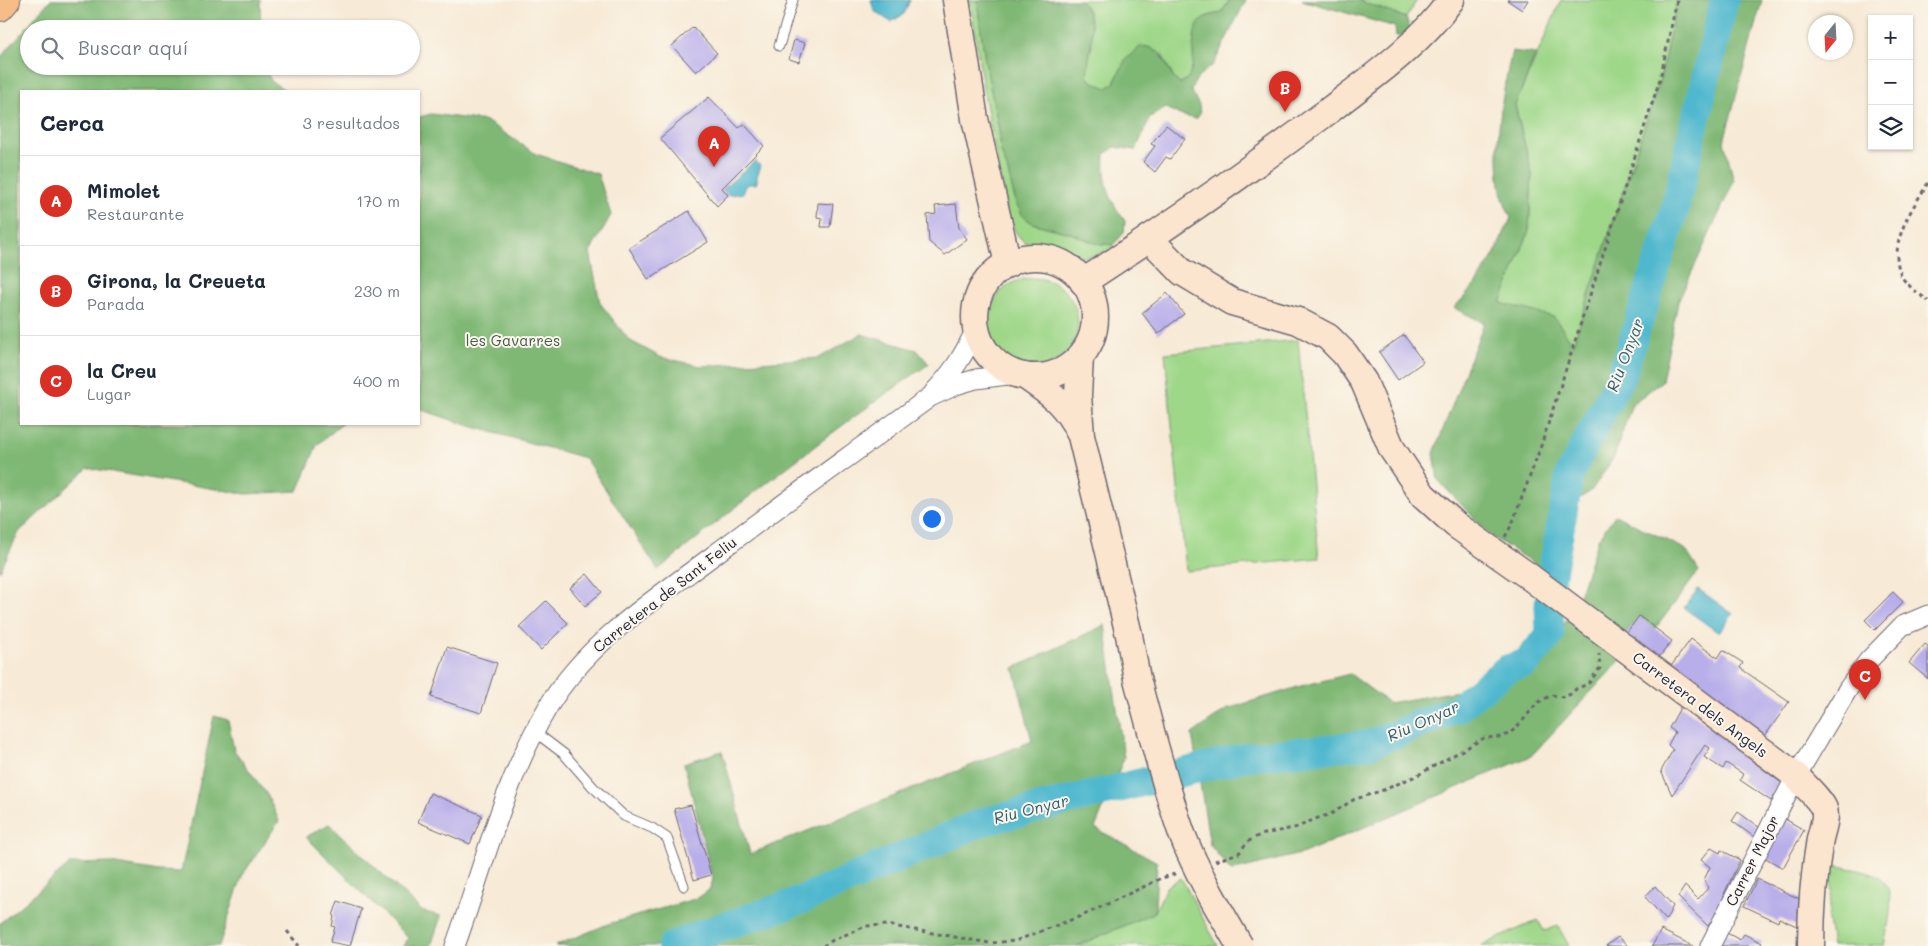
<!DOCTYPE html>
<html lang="es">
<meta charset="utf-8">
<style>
:root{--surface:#fff;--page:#f6f6f7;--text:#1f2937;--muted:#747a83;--line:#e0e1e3;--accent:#d93025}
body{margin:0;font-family:Mali,sans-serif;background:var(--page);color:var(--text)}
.controls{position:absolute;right:15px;top:15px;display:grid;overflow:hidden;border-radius:0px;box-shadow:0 1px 4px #0004}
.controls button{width:45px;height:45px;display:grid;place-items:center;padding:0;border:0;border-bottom:1px solid var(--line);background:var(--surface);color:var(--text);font:25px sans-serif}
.compass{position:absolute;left:1808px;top:15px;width:45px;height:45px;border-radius:50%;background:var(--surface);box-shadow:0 1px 4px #0004;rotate:198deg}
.you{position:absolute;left:931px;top:518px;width:18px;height:18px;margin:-12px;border:4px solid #fff;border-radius:50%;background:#1a73e8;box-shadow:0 0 0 8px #1a73e833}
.badge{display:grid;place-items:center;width:32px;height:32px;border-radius:50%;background:var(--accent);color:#fff;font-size:16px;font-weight:700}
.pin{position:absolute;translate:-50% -41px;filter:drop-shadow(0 1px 2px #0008)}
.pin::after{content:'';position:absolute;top:26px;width:18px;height:15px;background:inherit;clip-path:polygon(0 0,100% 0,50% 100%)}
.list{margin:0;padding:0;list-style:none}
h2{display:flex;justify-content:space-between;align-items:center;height:65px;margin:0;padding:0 20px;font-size:21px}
h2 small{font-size:16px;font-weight:400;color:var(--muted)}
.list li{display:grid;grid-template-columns:32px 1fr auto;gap:15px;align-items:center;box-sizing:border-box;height:90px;padding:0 20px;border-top:1px solid var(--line)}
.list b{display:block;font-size:19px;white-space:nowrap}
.list p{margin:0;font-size:16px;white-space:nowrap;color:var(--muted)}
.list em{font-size:16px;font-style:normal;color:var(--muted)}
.icon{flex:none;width:28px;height:28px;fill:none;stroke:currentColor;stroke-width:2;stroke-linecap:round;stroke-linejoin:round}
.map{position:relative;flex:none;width:1928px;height:946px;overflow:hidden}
.search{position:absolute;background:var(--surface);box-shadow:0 1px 4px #0004;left:20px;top:20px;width:400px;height:55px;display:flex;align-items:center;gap:12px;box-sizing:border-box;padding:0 18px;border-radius:28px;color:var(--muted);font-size:19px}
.panel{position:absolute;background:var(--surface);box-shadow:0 1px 4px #0004;left:20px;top:90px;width:400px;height:335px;border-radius:0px}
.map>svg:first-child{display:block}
.green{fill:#9fd789;stroke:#607c62}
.forest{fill:#7fb875;stroke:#506d58}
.water{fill:#50b8ce;stroke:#396d84}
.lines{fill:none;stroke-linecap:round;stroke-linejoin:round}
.river{stroke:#50b8ce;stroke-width:29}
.building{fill:#b8aeea}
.lane-casing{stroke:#6d6871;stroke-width:11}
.street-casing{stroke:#6d6871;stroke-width:21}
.secondary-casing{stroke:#6d6871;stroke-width:29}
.highway-casing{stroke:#6d6871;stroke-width:30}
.path{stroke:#6d6871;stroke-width:3;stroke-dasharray:4 4;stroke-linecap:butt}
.lane{stroke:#fff;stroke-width:9}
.street{stroke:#fff;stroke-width:19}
.secondary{stroke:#fce5cf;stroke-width:26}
.highway{stroke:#f7bd88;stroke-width:28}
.secondary-bridge-casing{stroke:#6d6871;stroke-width:29;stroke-linecap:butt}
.secondary-bridge{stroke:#fce5cf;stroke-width:26}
.labels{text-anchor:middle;stroke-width:4;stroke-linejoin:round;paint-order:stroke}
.park-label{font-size:15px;fill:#485852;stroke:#fbf7ec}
.street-label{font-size:15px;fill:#22223b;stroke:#fbf7ec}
.water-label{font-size:16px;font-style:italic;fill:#345e76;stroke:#fbf7ec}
</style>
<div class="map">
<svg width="1928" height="946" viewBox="0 0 1928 946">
<rect width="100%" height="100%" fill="#fbf7ec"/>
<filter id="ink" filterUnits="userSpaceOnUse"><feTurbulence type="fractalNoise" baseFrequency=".02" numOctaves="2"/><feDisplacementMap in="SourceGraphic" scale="10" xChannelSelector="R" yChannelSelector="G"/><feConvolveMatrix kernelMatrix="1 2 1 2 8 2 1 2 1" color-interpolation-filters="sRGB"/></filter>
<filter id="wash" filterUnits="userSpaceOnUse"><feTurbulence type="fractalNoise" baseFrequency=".0096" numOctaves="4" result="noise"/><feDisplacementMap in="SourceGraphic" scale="20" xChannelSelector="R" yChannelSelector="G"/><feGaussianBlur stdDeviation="1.12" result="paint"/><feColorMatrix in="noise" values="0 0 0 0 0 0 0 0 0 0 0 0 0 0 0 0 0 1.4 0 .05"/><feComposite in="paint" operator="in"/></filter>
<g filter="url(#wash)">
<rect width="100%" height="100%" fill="#f7ead6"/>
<path class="green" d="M970,0H977L985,61L999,130L1001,152L1007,168L1016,203L1032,223L1073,234L1095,243L1113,245V249C1081,261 1049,263 1021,239C1016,234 1012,225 1008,219L983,88Z
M1081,0H1230L1221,13L1207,16L1193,52L1194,60L1189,77L1180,84L1174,79L1162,54L1126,59L1114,83L1107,88L1093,82L1087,77L1088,59L1092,46L1089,13Z
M1357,0H1417L1406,18Z
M1561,0H1677L1660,79L1573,345L1500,304L1529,231L1532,174L1515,105Z
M988 323a45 45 0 1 1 90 0a45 45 0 1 1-90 0Z
M1298,340L1319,558L1186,571L1165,353Z
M1834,866H1839C1851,869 1870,871 1880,878C1899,893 1887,926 1884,946H1832L1828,919L1832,889L1830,874V870Z
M1181,878L1218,946H1077L1155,912L1166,887Z
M1538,920L1544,931L1558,926L1569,946H1481Z"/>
<path class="forest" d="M50,0H260L261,29H29V66H263L272,82L287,91H21V424H342L317,445L298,491L246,494L88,468L19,532L0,571V58Z
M977,0H1081C1100,31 1089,44 1087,77L1093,82L1107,88L1114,83L1126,59L1141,46C1170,48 1162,71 1180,84C1183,82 1188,79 1189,76C1199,58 1185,30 1206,17C1210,15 1217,14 1221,13L1230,0H1246L1213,65C1203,72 1194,80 1191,91L1199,105L1200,114L1196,119L1180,115L1166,108L1150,117L1136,150L1115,147L1105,154C1103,181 1109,200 1125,221L1124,233L1113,245L1095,243L1073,234L1032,223L1022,215L1016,203L1007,168L1001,152L999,130L985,61Z
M1302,0H1357L1406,18L1410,29L1403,36H1396L1395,27Z
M1677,0H1762L1724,141L1734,181L1678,302L1662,381L1632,404L1614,457L1591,491L1550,517L1543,569L1491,536L1438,480L1434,453L1484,323L1454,308L1475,285L1494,255L1511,218C1507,208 1501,196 1500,185C1494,140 1502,95 1512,51L1536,54L1515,105L1532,174L1529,231L1501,303L1554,317L1573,344L1660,79Z
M431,114L486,121L536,154L598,174L611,215L590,252L600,303L629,340L660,357L701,366L819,358L861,334L917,350L929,364C835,428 746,498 658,570L585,458L473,427L419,409V117Z
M1615,515L1685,549L1699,571L1655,629L1639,616L1624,636L1628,652L1531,756L1304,853L1231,871L1210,845L1192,734L1227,709L1301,686L1350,674L1389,703L1515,681L1552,648L1579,596L1598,539Z
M1105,625L1124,758L1095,828L1157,862L1155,912L1077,946H555L608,924L698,898L709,890L713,880L684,763L722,751L750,854L1032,741L1014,668Z
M214,716L228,720L234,750L268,796L279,821L242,876L219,946H0V923L70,864L110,863L159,871L181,872Z
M329,824L422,911L441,916L431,946H404L408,938L306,837Z"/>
<path class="water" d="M871,0H910L904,14L891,22L874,11Z
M755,161L761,166L757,176V183L755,184H748L745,186L743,193L728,195L723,189Z
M1698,589L1733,614L1719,633L1684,608Z"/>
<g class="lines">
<path class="river" d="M672,946L702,934L796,902L982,822L1245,757L1371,744L1458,708L1507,669L1526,663L1550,635L1549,606L1551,579L1570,473L1622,374L1674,212L1724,0"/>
</g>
<g id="blocks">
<path class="building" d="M1507,0H1528L1522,10Z
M693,27L717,53L696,72L672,46Z
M794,40L805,43L799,62L789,59Z
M709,97L739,128L744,124L764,146L722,188L728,195L717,206L660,138Z
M1166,125L1185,139L1170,159L1166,157L1155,172L1143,162L1155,146L1151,144Z
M818,203L833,204L830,227H821L822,218L817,217Z
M956,204L959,228L967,239L945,255L929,242L927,215L936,214L935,206Z
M689,211L708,242L648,279L629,248Z
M1167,293L1184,314L1158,334L1142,313Z
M1404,335L1423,362L1398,380L1379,352Z
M587,574L602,592L585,606L570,588Z
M1893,592L1903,602L1875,630L1865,620Z
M546,601L568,623L541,650L519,627Z
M1639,616L1672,641L1656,661L1624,636Z
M1691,639L1718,658L1723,650L1743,663L1740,668L1789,702L1762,740L1666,673Z
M1925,644L1928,646V679L1909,663Z
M447,647L497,663L481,713L431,697Z
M1681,706L1785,781L1771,801L1740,780L1743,774L1726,763L1723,769L1704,757L1710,748L1705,745L1672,795L1661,771L1673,750L1668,745L1675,732L1669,728Z
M430,793L482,815L470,844L418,822Z
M691,805L711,875L694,880L674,809Z
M1738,812L1760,828L1754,837L1732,821Z
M1785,819L1804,830L1783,868L1764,857Z
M1711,848L1720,853L1721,850L1740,860L1724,894L1728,896L1708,926L1678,897L1685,886L1698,899L1708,888L1704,880L1710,867L1701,860Z
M1757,879L1804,901L1801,928L1779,918L1778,922L1744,906Z
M1655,886L1673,906L1666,920L1645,897Z
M338,901L361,909L350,946L330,942L335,927L332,926L334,917L333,916Z
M1661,930L1693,946H1652Z
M1725,932L1740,940L1744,934L1762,943L1760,946H1717Z
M1618,937L1628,946H1606Z"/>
</g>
</g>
<g filter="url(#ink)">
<use href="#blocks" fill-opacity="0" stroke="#6d6871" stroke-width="1"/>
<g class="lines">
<defs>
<path id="lane" d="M779,46L793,0
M535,732L564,754L593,787L624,816L652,828L667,838L684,886"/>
<path id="street" d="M934,392C953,372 964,355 976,329
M455,946C484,866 504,781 548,707C586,643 655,599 714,555C785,502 858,450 930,397L956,385L976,379L1015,374
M1710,946L1796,776L1848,689L1868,661L1902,626L1928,615"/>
<path id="secondary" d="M956,0L975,119L1008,264
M1149,238L1182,272L1232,302L1298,321L1328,337L1345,354L1364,382L1392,449L1423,495L1456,525L1527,575L1796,776C1804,785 1820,799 1824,809C1827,817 1822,830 1820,839C1814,874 1811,910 1811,946
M975 317a60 60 0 1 1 120 0a60 60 0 1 1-120 0Z
M1083,282C1166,228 1248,171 1327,112C1370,79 1419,45 1451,0
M1080,357L1078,395L1081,436L1129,635L1137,679
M1025,376C1051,394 1065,403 1079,432"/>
<path id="highway" d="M0,7L6,0"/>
</defs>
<use href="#lane" class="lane-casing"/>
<use href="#street" class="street-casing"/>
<use href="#secondary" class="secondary-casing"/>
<use href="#highway" class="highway-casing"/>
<path class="path" d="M1928,183C1912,209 1886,245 1902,277C1907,286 1920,294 1928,301
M1505,537L1512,524L1540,449L1660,79L1677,0
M1215,861L1239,853L1247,842L1260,835L1298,827L1315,819L1331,814L1353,800L1386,789L1418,775L1484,738L1500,737L1509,734L1520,724L1537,703L1552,695L1563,697L1571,694L1576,689L1588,684L1600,668L1599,654
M287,931L299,946
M823,946L833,940L866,926L887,925L989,943L1015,941L1084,915L1162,878L1178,873"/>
<use href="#lane" class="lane"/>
<use href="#street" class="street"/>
<use href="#secondary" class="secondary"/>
<use href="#highway" class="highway"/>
<defs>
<path id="secondary-bridge" d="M1137,679C1151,731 1164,783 1182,834C1197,873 1219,910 1240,946"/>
</defs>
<use href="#secondary-bridge" class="secondary-bridge-casing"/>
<use href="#secondary-bridge" class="secondary-bridge"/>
</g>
</g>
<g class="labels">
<g class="park-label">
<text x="513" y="346">les Gavarres</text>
</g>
<g class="street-label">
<text transform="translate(665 595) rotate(-38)" y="5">Carretera de Sant Feliu</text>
<text transform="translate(1700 705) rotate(37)" y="5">Carretera dels Angels</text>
<text transform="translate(1753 861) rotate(-63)" y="5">Carrer Major</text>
</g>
<g class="water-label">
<text transform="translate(1625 355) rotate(-69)" y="6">Riu Onyar</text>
<text transform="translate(1423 721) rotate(-24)" y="6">Riu Onyar</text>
<text transform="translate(1031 809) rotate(-14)" y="6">Riu Onyar</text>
</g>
</g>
</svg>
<div class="controls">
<button>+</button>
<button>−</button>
<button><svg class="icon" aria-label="layers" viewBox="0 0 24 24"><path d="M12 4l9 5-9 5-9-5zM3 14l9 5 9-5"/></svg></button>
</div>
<svg class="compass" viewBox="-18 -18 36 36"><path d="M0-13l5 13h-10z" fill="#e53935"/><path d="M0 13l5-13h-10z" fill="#747a83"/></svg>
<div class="you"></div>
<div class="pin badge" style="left:714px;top:167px">A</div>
<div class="pin badge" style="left:1285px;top:112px">B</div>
<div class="pin badge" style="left:1865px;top:700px">C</div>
<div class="search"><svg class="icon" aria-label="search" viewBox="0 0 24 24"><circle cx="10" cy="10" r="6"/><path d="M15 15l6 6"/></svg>Buscar aquí</div>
<section class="panel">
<h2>Cerca<small>3 resultados</small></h2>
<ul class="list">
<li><span class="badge">A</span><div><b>Mimolet</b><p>Restaurante</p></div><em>170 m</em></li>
<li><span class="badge">B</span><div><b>Girona, la Creueta</b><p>Parada</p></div><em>230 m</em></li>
<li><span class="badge">C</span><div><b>la Creu</b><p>Lugar</p></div><em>400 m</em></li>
</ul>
</section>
</div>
